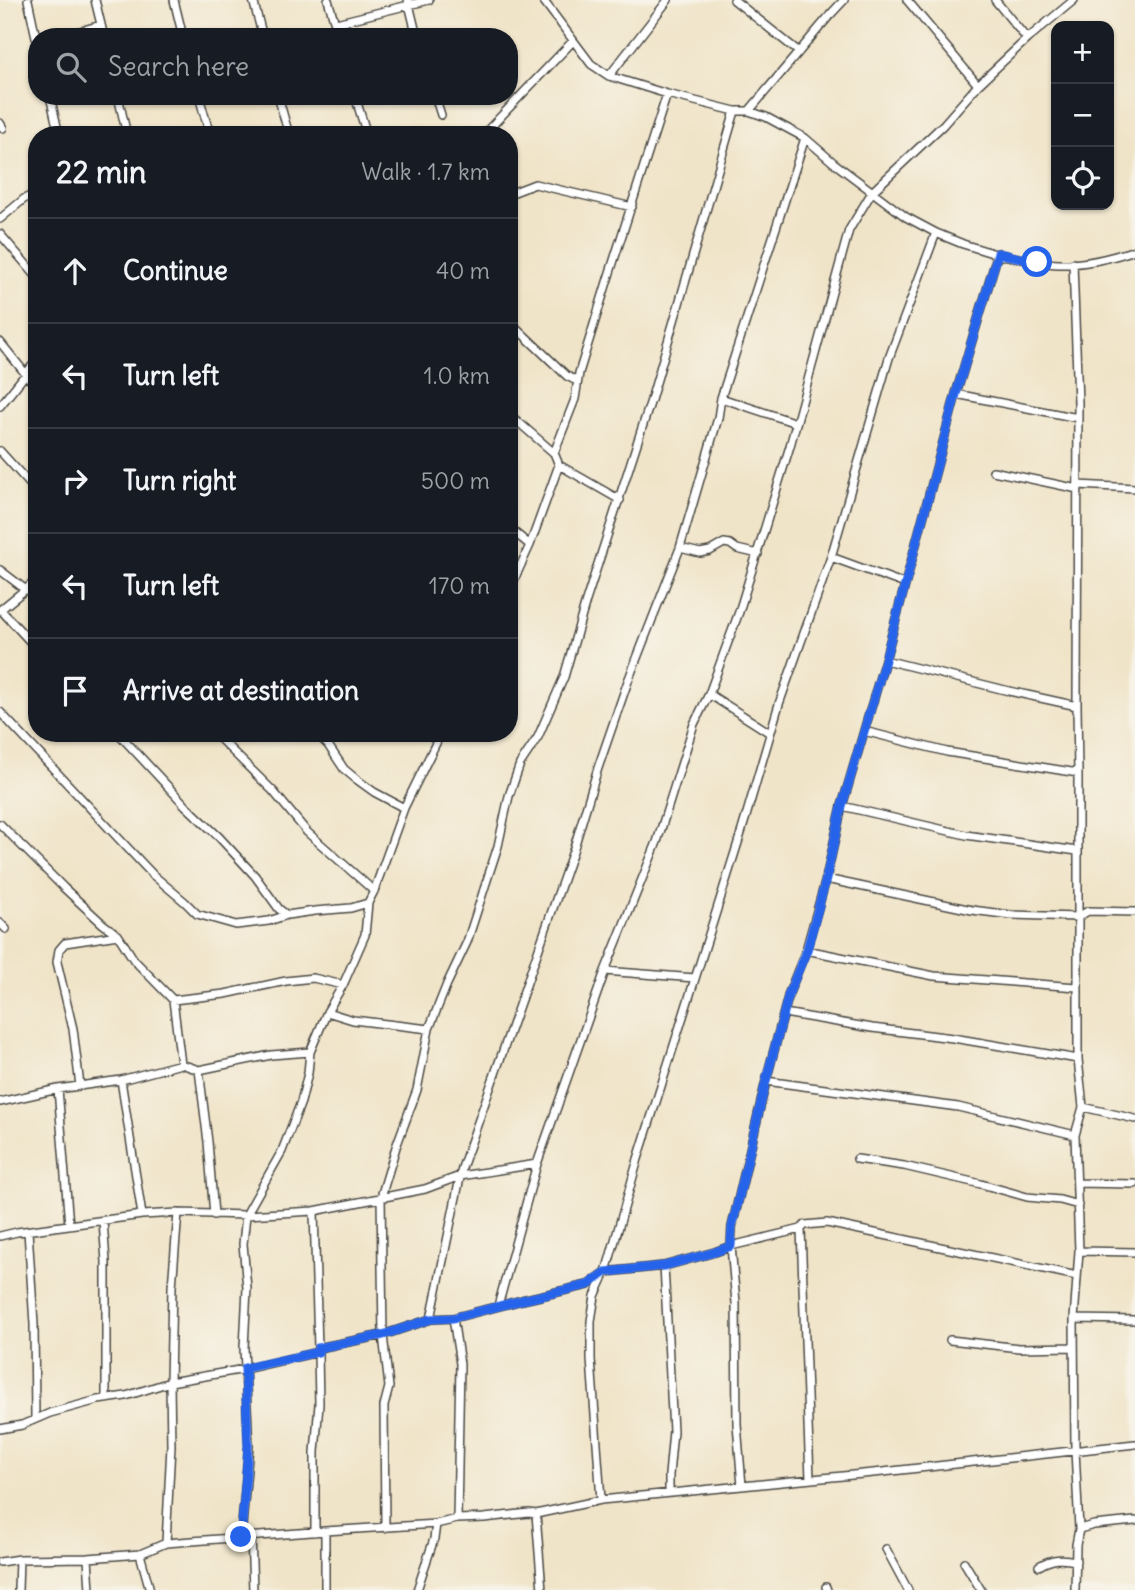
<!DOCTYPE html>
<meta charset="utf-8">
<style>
:root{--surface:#171b24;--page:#242831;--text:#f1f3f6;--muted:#9ea1a6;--line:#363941}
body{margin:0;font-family:Delius,sans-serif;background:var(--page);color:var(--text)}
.controls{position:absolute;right:21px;top:21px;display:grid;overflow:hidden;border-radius:14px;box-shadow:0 2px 5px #0004}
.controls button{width:63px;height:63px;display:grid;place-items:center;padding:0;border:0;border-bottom:2px solid var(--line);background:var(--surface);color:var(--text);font:35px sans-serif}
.stop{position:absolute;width:21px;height:21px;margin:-16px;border:5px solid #2563eb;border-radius:50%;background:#fff}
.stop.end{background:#2563eb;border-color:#fff;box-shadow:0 2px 7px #0008}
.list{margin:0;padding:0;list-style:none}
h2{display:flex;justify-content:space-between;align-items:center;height:91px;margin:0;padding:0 28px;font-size:30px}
h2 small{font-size:23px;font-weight:400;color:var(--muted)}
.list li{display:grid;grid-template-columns:46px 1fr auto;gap:21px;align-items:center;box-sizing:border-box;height:105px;padding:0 28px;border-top:2px solid var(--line)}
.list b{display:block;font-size:26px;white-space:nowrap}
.list em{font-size:23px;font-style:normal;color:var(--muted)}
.icon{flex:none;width:38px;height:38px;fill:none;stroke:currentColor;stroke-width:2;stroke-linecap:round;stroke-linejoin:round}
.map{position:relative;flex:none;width:1135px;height:1590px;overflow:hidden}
.search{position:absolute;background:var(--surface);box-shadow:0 2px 5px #0004;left:28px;top:28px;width:490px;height:77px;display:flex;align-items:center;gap:18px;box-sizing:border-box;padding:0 24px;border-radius:28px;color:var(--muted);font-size:26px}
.panel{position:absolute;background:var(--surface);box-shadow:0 2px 5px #0004;left:28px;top:126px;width:490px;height:616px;border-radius:28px}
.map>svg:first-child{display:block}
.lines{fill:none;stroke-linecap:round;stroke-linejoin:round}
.minor-casing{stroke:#494743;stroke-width:10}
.minor{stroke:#fff;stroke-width:7}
.route{stroke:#2563eb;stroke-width:9}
</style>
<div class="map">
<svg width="1135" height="1590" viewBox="0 0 1135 1590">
<rect width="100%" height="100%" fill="#f7f3e8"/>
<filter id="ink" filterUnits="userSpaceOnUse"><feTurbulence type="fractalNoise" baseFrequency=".0143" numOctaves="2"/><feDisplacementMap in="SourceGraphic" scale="14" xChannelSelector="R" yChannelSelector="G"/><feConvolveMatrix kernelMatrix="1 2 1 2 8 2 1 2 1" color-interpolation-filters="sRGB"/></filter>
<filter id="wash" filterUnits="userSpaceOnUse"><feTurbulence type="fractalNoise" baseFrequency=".00686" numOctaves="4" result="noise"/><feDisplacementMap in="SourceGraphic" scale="28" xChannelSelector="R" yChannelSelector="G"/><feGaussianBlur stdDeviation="1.57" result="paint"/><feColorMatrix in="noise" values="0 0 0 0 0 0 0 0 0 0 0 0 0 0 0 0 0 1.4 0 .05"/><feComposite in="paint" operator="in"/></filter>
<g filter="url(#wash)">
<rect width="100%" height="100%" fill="#f0e4c8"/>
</g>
<g filter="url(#ink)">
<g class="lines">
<defs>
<path id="minor" d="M28,0L37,42
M95,0L104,37
M174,0L183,37
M253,0L263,37
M328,0L339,37
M408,0L417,37
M543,0L591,64L609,76L667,94L735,111H749L766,117L805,138L834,163L906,217L938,234
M734,0L799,52
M907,0L978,85
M995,0L1027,39
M336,23L429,0
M59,37L101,25
M609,76L668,0
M50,96L59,135
M118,96L127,135
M199,96L210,135
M278,96L289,135
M355,96L367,135
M435,96L441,115
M749,111L830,15L844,0
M0,123L3,128
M483,135L573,41
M509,194L535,184L632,207
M0,219L24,199L37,193
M0,234L37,277
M998,254C1018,258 1038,263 1059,264C1085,265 1111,258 1135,250
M1073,263L1078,403L1077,706L1078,773V1059L1083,1107L1075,1135L1079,1251L1074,1319L1075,1450L1079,1529L1076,1545L1075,1590
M509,321L567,376L577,381
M0,342L37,388
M956,394L1078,418
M721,398L796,423
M0,406L37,360
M509,414L554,453
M0,451L37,492
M559,465L620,500
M993,471L1078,489
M1078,485L1135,488
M509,528L530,545
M680,548L700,553L710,551L724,543L730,544L737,549L758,554
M831,557L905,584
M0,570L26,590
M509,591L530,545L559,465L554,453L575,399L579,373L607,282L667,94
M0,610L37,580
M1,610L37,649
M885,660L1009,691L1077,706
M709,694L770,733
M0,712L153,875L185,902L197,914L236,925L269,921L287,915L315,911L351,908L368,903
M864,731L947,752L1078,773
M118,733L186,806L219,837L255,876L279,909L287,915
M214,733L273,791L307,832L374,891
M316,733L328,745L344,769L356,779L374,792L404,808
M427,733L437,740
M842,806L966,835L1077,851
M0,824L64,888L103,924L118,935L134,960L173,1000
M826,879L972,910L1011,915L1078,917L1088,911L1135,912
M0,923L6,929
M806,950L934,976L1077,987
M605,971L695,978
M327,1012L353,1020L429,1029
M784,1013L872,1028L953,1038L1078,1059
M181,1064L173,1000L225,994L286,981L313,978L343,985
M199,1070L271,1055L310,1052
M121,1080L142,1215
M766,1081L958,1107L1075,1135
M80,1086L73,1029L57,962L59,950L65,943L118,935
M58,1089L69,1225
M0,1102L58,1089L121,1080L181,1064L199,1070L208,1142L214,1215
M1083,1107L1135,1119
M857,1159L904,1166L981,1184L1027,1197L1060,1200L1078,1205
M1077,1183L1135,1184
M314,1211L318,1348
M178,1213L246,1215L314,1211L425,1189L460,1176L537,1164
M103,1221L106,1262V1399
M801,1229L810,1479
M28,1231L34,1324L35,1418
M0,1236L17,1232L142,1215L178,1213L172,1287L170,1382L126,1396L98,1400L50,1413L22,1425L0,1429
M1079,1251L1135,1252
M664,1266L673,1431L669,1475V1493
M498,1306L537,1164L605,971L657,842L694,724L709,694L739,612L790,446L849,230L872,192L943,125L978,85L1027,39L1074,0
M453,1318L460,1364L457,1519
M431,1319L462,1168L573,851L598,768L628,681L680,548L718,418L721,398L805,138
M1074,1319L1135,1320
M950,1340L1019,1348L1074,1347
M742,1486L737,1424L736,1303L731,1246L732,1227L766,1081L789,993L806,950L826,879L842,806L885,660L956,394L998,253
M601,1500L591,1359V1321L595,1296L606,1272L638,1159L742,830L779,704L831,557L889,358L936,233L963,244L1002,256
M536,1514L542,1590
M385,1528L384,1406L389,1387L383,1335L381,1197L396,1147L417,1090L429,1029L447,984L467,942L498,846L509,796L520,764L538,737L564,677L586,601L651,400L735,111
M1079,1529L1094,1525L1135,1521
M315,1532V1452L319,1404L318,1352
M251,1536L253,1590
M241,1537L249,1446L244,1348L247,1288L243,1244L246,1215L282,1151L301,1102L308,1073L310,1052L327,1012L343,985L365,935L368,903L374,891L404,808L441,733
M166,1543L171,1446L170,1382L245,1369L318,1352V1348L383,1335L431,1319L453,1318L522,1300L588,1285L606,1272L664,1266L715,1252L731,1246L801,1229L805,1225L827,1223L1077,1276
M886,1549L908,1590
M140,1554L150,1590
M88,1558L90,1590
M0,1562L19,1559L88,1558L140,1554L166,1543L325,1531L436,1524L457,1519L484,1518L529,1513L536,1514L601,1500L883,1472L1135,1444
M964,1562L981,1590
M1039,1566C1052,1558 1062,1558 1076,1561
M826,1587L827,1590
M18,1590L19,1559
M325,1590V1531
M417,1590L434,1539L436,1524"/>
</defs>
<use href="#minor" class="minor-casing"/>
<use href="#minor" class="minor"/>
</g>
</g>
<g class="lines" filter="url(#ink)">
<path class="route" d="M241,1537L248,1446L245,1368L318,1352V1348L383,1335L431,1319L453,1318L522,1300L588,1285L606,1272L664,1266L715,1252L731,1246L732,1227L766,1081L789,993L807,950L826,879L842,806L885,660L956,394L998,253L1037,262"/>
</g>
</svg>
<div class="controls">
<button>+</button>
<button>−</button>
<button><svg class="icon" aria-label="locate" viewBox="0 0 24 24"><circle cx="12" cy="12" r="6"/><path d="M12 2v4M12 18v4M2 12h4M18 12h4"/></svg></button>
</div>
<div class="stop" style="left:1037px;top:262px"></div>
<div class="stop end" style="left:241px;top:1537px"></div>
<div class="search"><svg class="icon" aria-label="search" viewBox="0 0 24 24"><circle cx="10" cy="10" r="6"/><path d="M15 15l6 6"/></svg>Search here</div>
<section class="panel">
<h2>22 min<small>Walk · 1.7 km</small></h2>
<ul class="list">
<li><svg class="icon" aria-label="ahead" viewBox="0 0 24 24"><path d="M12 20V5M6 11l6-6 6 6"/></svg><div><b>Continue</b></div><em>40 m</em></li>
<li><svg class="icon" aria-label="left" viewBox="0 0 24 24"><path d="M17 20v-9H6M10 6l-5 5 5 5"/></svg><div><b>Turn left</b></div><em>1.0 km</em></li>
<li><svg class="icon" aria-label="right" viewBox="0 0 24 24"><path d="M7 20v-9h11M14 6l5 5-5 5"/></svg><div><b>Turn right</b></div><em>500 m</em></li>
<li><svg class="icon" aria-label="left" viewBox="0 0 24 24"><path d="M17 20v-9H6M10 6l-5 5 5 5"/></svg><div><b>Turn left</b></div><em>170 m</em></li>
<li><svg class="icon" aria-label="arrive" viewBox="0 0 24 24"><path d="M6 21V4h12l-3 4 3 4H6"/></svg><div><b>Arrive at destination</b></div></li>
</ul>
</section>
</div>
